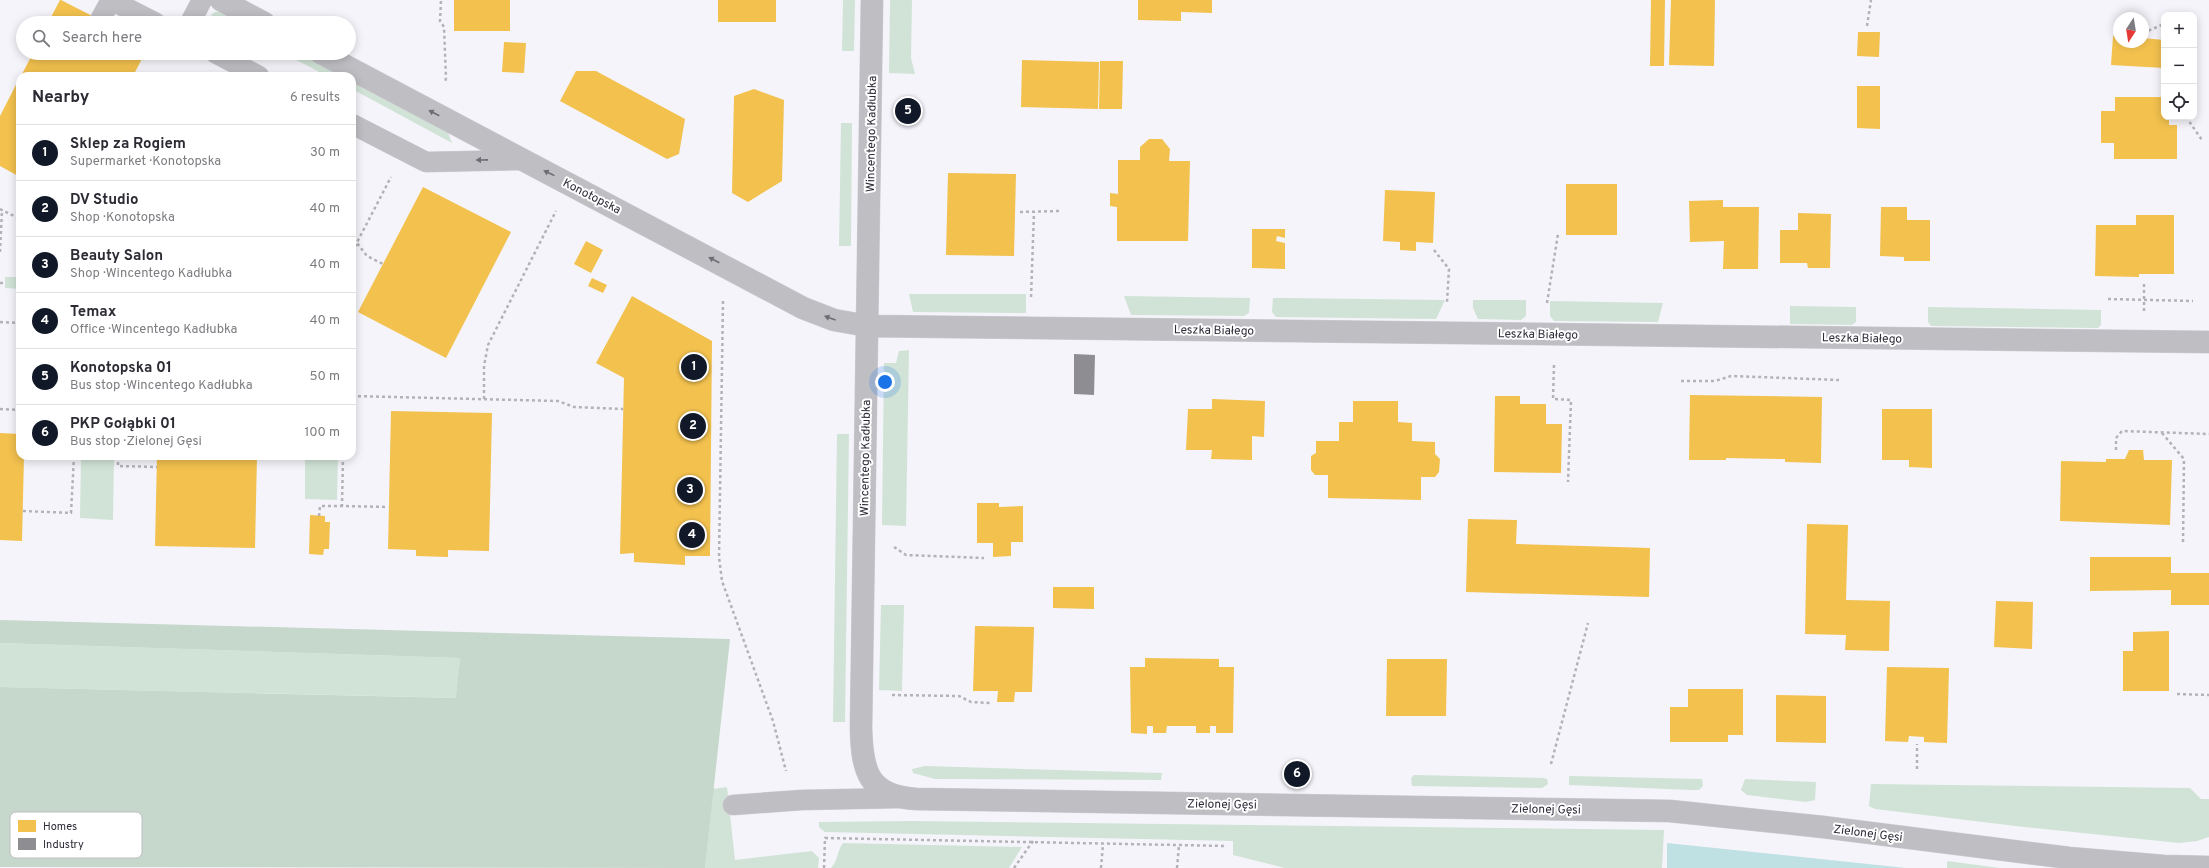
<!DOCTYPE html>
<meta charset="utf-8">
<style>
:root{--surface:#fff;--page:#f2f2f3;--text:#2b2b33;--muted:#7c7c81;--line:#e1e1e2;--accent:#111827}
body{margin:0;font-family:Overpass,sans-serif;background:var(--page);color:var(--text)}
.controls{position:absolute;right:12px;top:12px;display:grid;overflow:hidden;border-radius:8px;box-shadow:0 2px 10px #0003}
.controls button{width:36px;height:36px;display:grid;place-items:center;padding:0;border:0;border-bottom:1px solid var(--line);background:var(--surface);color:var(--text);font:20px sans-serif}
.compass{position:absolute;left:2113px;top:12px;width:36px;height:36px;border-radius:50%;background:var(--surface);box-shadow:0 2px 10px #0003;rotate:192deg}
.you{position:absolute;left:885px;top:382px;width:14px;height:14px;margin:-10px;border:3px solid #fff;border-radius:50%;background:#1a73e8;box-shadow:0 0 0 6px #1a73e833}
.badge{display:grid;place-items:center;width:26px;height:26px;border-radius:50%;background:var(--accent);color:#fff;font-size:13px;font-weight:700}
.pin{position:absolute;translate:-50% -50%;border:2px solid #fff;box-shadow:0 1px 4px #0006}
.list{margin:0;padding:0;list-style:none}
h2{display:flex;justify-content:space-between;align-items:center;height:52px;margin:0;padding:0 16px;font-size:17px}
h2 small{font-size:13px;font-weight:400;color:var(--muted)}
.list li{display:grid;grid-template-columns:26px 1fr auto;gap:12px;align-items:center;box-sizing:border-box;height:56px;padding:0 16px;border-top:1px solid var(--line)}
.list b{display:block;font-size:15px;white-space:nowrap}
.list p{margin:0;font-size:13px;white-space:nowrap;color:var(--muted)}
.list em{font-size:13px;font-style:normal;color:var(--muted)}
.icon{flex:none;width:22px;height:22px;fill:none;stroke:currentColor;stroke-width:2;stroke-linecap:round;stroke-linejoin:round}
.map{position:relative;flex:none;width:2209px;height:868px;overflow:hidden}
.search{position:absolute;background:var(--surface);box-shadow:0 2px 10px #0003;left:16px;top:16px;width:340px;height:44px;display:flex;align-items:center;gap:10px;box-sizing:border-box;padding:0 14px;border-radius:22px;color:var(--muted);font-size:15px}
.panel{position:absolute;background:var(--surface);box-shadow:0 2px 10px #0003;left:16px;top:72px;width:340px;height:388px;border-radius:12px}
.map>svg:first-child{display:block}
.green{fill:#d1e3d7}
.forest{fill:#c6d7cc}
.water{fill:#c0e1e3}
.homes{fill:#f2c14e}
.industry{fill:#8d8d92}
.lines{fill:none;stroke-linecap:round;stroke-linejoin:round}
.service-casing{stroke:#d2d0d6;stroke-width:21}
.minor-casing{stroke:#d2d0d6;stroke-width:23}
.path{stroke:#b3b2b7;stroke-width:2.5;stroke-dasharray:3 3;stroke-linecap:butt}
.service{stroke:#bebec3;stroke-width:20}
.minor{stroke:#bebec3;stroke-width:22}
.oneway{fill:#6e6c75}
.labels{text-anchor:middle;stroke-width:4;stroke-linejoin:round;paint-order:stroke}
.street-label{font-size:12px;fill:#2d2936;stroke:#fff}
.key{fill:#fff;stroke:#c0bfc3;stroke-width:1}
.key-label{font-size:11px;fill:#2d2936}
</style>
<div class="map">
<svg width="2209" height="868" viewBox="0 0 2209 868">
<rect width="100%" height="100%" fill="#f5f4fa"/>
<path class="green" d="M843,0H855L854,51H842Z
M890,0H912L911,58L915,74L889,73Z
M215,12H221L244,23H226L211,15Z
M283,53H300L343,76H327Z
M352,81L448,132L452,143L352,89Z
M841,123H852L851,246H839Z
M5,277H20V289L5,288Z
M909,294H1026V313L913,312Z
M1124,296L1250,298L1249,313L1244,316L1131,315Z
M1273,298H1286L1445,300L1436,319L1276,317L1272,312Z
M1473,300H1526V316L1521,320L1478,319L1473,308Z
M1550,301L1663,303L1658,322L1554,321L1550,316Z
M1790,306L1856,307V322L1852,325L1790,324Z
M1928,307L2101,310V325L2098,328L1931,326L1928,322Z
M909,350L906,526L882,525L884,363H896L899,351Z
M837,434H849L845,722H833Z
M81,456H114L113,520L80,518Z
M305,456H338L337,500L305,499Z
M881,605H904L902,691L879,690Z
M0,643L460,658L457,698L0,687Z
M925,766L1162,773L1161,780L935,779L913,773L912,769Z
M1414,775L1543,778L1547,779L1548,784L1542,788L1412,786L1411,778Z
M1569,776L1702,779L1703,786L1699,790H1691L1569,785Z
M1745,779L1816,782L1815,800L1806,802L1747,795L1741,790Z
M1871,784L2190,788L2201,799H2209V837L2197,841L2179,843L2024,827L1875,809L1869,806Z
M727,787L735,860L812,851L819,858L818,868H705L713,789Z
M911,821L1664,830L1662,868H1285L1233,855V841L825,832L819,827V822Z
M843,843L1022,847L1009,868H831C838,861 837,851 843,843Z
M1947,861L2000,868H1947Z"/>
<path class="forest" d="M0,620L730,639L705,868L0,867V687L456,698L460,658L0,643Z"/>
<path class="water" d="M1667,843L1906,868H1667Z"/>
<path class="homes" d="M60,0H61L106,23H48Z
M454,0H510V31H454Z
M718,0H776V22H718Z
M1138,0H1212V13L1181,12V21L1138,20Z
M1651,0H1665L1664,66H1650Z
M1671,0H1715L1714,66L1669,65Z
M1858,32H1880L1879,57L1857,56Z
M2113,36H2119V42H2143V38L2164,40V68L2111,65Z
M504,42L526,43L524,73L502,72Z
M33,53H145L133,76H21Z
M1022,60L1099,62L1098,109L1021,107Z
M1100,61H1123L1122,109H1099Z
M576,71H596L685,119L679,154L667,159L560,101Z
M20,77V177L0,166V116Z
M1857,86H1880V129L1857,128Z
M754,89L784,100L782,181L748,202L732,193L734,96Z
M2115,97H2164V117H2169V125H2177V159H2114V143H2101V111H2115Z
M1149,139H1162L1170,149L1169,161H1190L1188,241H1117V207L1110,206V193L1118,194V160H1140V147Z
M948,173L1016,174L1014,256L946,255Z
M1566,184H1617V235H1566Z
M423,187L511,232L446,358L358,312Z
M1385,190L1435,192L1433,243L1416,242V251L1400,250V242L1383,241Z
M1723,200V207H1759L1758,269H1723L1724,241L1690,242L1689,201Z
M1881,207H1907V220H1930V261H1904V257L1880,256Z
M1798,213L1831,214L1830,268H1808L1807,263H1780V230H1798Z
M2136,215H2174V274H2139V277L2095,276L2096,225H2136Z
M1252,229H1285V238L1277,236L1276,241L1285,243V269L1252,268Z
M586,241L603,250L591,273L574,264Z
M592,278L607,285L603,293L588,286Z
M632,296L712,341L710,556H685V565L634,562V553L620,554L624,378L596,363Z
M1690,395L1822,397L1821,463L1785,462V459L1726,458V460H1689Z
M1495,396H1520V404H1546V424H1562L1561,473L1494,472Z
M1212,399L1265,401L1264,437L1252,436V460L1211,459L1212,450H1186L1188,409H1212Z
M1353,401H1398V422L1412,423V441L1435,442V454L1440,459L1439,472L1435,477H1421V500L1328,498V475H1315L1311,470V456L1316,453V441H1339V422H1353Z
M1882,409H1932V468L1909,467V460H1882Z
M391,411L492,413L489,551L448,550V557L416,556V550L388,549Z
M0,433L20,434V456H24L22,541L0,540Z
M2129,450H2143L2144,460H2172L2170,525L2060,521L2061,461L2106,462V459H2125Z
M157,456H257L255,548L155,546Z
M977,503H999V507L1023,506V542H1011V556L993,557V543H977Z
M310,515L325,516V522H330L329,549H324L323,555L309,554Z
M1468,519L1517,520L1516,544L1650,548L1649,597L1466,592Z
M1807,524L1848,525L1846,600L1890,601L1889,651L1845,650L1846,635L1805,634Z
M2090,557H2171V573H2209V605H2171V590L2090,591Z
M1053,587H1094V609L1053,608Z
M1996,601L2033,602L2032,649L1994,647Z
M975,626L1034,627L1032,692H1015L1014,702H997L998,691H973Z
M2169,631V691H2123V651H2133V632Z
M1145,658L1219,659V667H1234L1233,733H1216V726H1210V733H1196V726H1167L1166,733H1153V726H1147V734L1131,733L1130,667H1145Z
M1387,659H1447L1446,716H1386Z
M1887,667L1949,668L1947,743L1924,742V737L1909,736L1908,742L1885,741Z
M1688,689H1743V735H1728V742H1670V707H1688Z
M1776,695L1826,696V743L1776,742Z"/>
<path class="industry" d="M1074,354L1095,355L1094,395L1074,394Z"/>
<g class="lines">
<defs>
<path id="service" d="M111,0L156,23
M100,20L111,0
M190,23L202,0
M215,53L259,76
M352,124L426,162L521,160
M733,805L802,800L900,798"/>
<path id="minor" d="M221,0L264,23
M872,0L861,728C862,771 868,796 916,799L1670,811L1823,827L2069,858L2164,866L2209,867
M321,53L803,308L834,320L868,326L2209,342"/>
</defs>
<use href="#service" class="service-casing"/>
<use href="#minor" class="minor-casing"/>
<path class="path" d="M441,1L440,21L444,27L446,78L445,83
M1867,26L1871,0
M2143,33L2164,24
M2186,117L2202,140
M0,209L20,219
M1020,212L1060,211
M352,241L357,243L367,256L383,264
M1434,250L1449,269L1447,302
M0,252L2,210
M352,252L391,177
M0,283H5
M1031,297L1034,212
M2108,299L2193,301
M723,301L719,557L722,581L773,721L786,771
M1547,303L1558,234
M2144,311V282
M0,322L20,323
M1554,365L1553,399L1571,400L1568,482
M1681,381H1715L1731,376L1839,380
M352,396L558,401L574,407L623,409
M484,399V366L488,345L556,211
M0,409L20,410
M2162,433L2184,459L2183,544
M2116,450V438L2122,431L2209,434
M118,456V466L157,467
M343,456L342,506L388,507
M23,511L71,513L74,456
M319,516L320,506H342
M894,547L906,555L984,558
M2177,694L2209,695
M892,695L959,696L971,702L991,703
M1551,764L1588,623
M1917,769V744
M824,868L825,838L1227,846
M1014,868L1033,841
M1101,868L1103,844
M1177,868L1179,845"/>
<use href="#service" class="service"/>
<use href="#minor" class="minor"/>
</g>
<defs><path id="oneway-solid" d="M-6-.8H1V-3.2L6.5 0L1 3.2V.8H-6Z"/></defs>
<g class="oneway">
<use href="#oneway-solid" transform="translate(434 113) rotate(-152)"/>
<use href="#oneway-solid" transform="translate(482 160) rotate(179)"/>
<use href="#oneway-solid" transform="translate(549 173) rotate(-154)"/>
<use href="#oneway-solid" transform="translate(714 260) rotate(-152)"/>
<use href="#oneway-solid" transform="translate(830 318) rotate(-160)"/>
</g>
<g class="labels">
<g class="street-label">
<text transform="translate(871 134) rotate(-89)" y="4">Wincentego Kadłubka</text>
<text transform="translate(592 196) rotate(27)" y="4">Konotopska</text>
<text transform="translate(1214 330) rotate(1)" y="4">Leszka Białego</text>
<text transform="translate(1538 334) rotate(1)" y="4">Leszka Białego</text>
<text transform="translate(1862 338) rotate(1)" y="4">Leszka Białego</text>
<text transform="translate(865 458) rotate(-89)" y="4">Wincentego Kadłubka</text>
<text transform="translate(1222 804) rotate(1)" y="4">Zielonej Gęsi</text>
<text transform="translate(1546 809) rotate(1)" y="4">Zielonej Gęsi</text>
<text transform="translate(1868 833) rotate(7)" y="4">Zielonej Gęsi</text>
</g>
</g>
<rect x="10" y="812" width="132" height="46" rx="6" class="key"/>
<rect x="18" y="820" width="18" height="12" fill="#f2c14e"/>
<rect x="18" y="838" width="18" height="12" fill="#8d8d92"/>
<g class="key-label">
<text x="43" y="830">Homes</text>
<text x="43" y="848">Industry</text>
</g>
</svg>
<div class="controls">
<button>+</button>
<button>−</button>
<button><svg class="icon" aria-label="locate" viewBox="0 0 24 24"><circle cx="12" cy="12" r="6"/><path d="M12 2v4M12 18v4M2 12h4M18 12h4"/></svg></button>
</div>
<svg class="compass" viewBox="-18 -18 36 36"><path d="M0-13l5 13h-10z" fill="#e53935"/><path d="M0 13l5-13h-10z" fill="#7c7c81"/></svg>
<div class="you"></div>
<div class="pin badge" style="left:694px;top:367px">1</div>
<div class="pin badge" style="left:693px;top:426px">2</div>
<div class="pin badge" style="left:690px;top:490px">3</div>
<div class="pin badge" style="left:692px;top:535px">4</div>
<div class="pin badge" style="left:908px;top:111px">5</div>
<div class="pin badge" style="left:1297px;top:774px">6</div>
<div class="search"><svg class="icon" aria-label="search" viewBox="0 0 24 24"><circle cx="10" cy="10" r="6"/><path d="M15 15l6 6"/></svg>Search here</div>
<section class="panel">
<h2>Nearby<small>6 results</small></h2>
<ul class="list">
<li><span class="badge">1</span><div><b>Sklep za Rogiem</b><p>Supermarket · Konotopska</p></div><em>30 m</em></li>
<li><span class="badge">2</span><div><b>DV Studio</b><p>Shop · Konotopska</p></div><em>40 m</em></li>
<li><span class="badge">3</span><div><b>Beauty Salon</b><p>Shop · Wincentego Kadłubka</p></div><em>40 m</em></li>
<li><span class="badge">4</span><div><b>Temax</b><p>Office · Wincentego Kadłubka</p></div><em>40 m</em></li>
<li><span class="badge">5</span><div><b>Konotopska 01</b><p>Bus stop · Wincentego Kadłubka</p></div><em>50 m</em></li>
<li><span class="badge">6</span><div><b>PKP Gołąbki 01</b><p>Bus stop · Zielonej Gęsi</p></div><em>100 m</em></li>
</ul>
</section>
</div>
